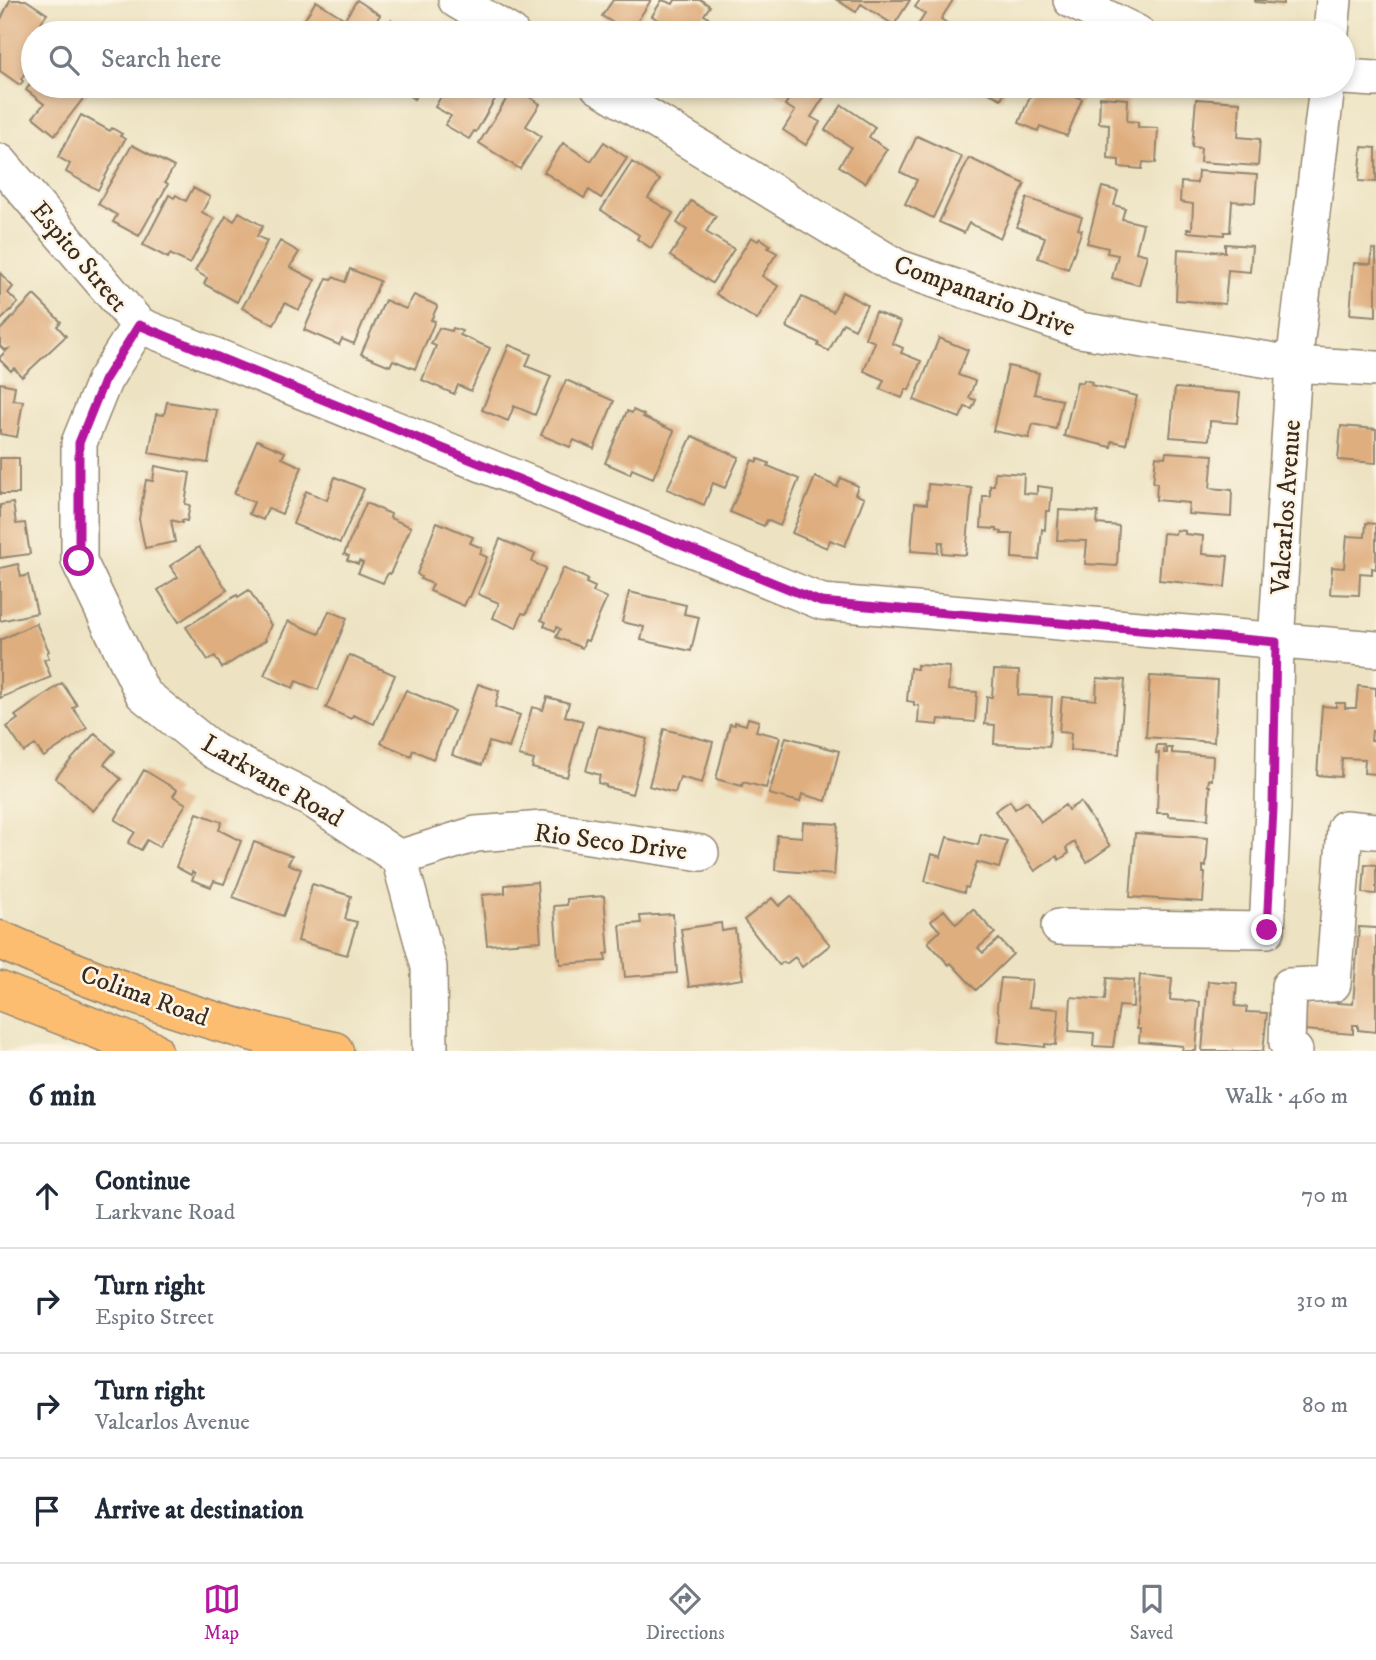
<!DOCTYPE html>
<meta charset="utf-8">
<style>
:root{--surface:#fff;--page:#f6f6f7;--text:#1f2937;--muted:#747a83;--line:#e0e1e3;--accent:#b5179e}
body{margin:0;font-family:"IM FELL DW Pica",serif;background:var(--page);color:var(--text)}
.stop{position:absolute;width:21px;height:21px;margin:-16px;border:5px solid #b5179e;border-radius:50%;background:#fff}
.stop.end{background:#b5179e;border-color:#fff;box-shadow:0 2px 7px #0008}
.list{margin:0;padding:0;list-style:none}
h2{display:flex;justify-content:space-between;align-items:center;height:91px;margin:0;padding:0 28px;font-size:30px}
h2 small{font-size:23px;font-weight:400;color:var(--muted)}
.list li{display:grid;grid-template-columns:46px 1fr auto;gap:21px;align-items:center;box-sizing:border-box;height:105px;padding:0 28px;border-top:2px solid var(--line)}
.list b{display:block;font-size:26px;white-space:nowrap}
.list p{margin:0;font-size:23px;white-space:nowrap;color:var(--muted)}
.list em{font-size:23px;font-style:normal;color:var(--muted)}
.icon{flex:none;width:38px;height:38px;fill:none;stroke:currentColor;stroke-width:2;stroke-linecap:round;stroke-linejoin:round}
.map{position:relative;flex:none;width:1376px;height:1051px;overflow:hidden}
.search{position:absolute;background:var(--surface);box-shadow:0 4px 10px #0003;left:21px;right:21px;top:21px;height:77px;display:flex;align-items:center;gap:18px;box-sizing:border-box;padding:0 24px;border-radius:38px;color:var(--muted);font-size:26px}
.sheet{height:511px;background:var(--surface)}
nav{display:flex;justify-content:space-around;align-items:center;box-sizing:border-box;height:98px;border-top:2px solid var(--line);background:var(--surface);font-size:19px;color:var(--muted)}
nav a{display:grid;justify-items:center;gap:4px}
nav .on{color:var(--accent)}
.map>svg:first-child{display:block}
.building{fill:#dfae7f}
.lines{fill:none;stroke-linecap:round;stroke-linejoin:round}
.minor-casing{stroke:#948670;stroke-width:38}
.major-casing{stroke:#948670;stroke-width:41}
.minor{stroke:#fff;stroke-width:35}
.major{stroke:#fcbd6f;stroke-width:38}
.route{stroke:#b5179e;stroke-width:9}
.labels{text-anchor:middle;stroke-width:5;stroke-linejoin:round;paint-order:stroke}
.street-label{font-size:26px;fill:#3b2a1e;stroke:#fcf5e5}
</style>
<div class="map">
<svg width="1376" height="1051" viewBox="0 0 1376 1051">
<rect width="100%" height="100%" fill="#fcf5e5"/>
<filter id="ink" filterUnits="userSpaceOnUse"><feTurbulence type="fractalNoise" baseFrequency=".0143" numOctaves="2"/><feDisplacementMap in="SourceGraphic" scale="14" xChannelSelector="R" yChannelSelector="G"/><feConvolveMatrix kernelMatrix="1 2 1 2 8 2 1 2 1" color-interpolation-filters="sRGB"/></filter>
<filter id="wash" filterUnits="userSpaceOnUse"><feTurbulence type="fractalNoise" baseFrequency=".00686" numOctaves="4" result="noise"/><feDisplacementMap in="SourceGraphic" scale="28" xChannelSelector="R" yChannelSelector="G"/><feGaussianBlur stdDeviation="1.57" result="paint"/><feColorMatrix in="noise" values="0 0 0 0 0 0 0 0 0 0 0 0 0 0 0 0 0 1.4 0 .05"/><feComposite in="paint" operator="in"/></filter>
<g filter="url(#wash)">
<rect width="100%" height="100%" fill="#ede3c3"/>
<g id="blocks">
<path class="building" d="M10,0H26L47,14L41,22L54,31L53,33H33V62L21,79L23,81L20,85L0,71V21Z
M357,0L380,15L369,33H303L298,30L316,1L345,19Z
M613,0H651L630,33L602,16Z
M662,0L673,4L675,0H701L710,6L704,15L718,24L712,33H676L677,32L652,16Z
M837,0H910L894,25L861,4L856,12Z
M920,0H953L941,19L951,26L948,30L953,33H913L925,14L915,7Z
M1255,0H1283V4L1255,2Z
M391,20L411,33H383Z
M742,25L754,33H737Z
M33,80V86L92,87L55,135L33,117L44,104L26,90Z
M394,86H422L414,99Z
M447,86H468L474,89L475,87L495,99L476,132L474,131L469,139L445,125L451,116L435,107Z
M771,86H831L811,117L820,122L806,145L783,130L795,111L785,105L788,100L769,89Z
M975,86H1007L1001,99Z
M1034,86H1067L1064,92L1082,99L1067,136L1040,126L1038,131L1019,123Z
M514,87L540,104L526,126L541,136L520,169L479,143Z
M1100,97L1128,99L1127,121L1138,122V127L1158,128L1156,163L1143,162L1142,169L1119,167V160L1108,159L1109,124L1099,123Z
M1196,99L1240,102L1238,137L1260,139L1258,166L1200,162L1201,148L1192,147Z
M842,105L875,127L869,137L887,149L865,183L839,166L851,147L825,130Z
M81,115L110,131L112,128L122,134L120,136L125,139L98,190L66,172L70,164L58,157Z
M917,136L962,157L933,218L905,204L917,180L900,172Z
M604,142L627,158L601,198L589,190L584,198L544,172L563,143L591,161Z
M132,145L174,167L165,182L168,184L139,236L113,222L117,215L98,204Z
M1362,147L1376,148V182L1359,181Z
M969,158L1025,184L1000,238L969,223L964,233L939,222Z
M632,162L660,180L648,198L673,213L651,248L637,239L639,235L601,210Z
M1198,171L1257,175L1255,203L1232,201L1230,232H1224V235L1187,232V229H1192L1193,204L1180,202L1181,182L1197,183Z
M1102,187L1118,191L1114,205L1125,208L1122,219L1143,224L1136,252L1147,255L1139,285L1112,278L1118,255L1107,253L1108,248L1087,243Z
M193,188L210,197L202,212L214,219L190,264L170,254L168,258L143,245L169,195L174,198L176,195L186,201Z
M1027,198L1082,217L1078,229L1082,230L1068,269L1038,258L1045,237L1017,227Z
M691,201L716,216L706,232L734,249L712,283L670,256L687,230L677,223Z
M239,212L263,226L257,236L267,241L237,302L204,284L207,278L195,271L226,216L234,221Z
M751,237L758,241L760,238L770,245L768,248L777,253L762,276L778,286L757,320L716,294Z
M280,241L299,252L290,267L315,280L299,310L285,303L274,325L242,308Z
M1225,244L1252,246L1250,272L1228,270L1225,304L1176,300L1178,249L1225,252Z
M1372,249L1376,250V316L1350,314L1354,263L1371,264Z
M350,269L380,281L354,344L342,339L339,345L304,330L327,278L332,279L333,277L345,282Z
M0,273L13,287L8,293L18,303L0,321Z
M842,292L867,305L855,329L843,323L829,351L818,346L819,343L786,327L802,297L833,312Z
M34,295L61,322L57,326L66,336L22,377L14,368L11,371L0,360V357L8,349L4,350L0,346V330Z
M414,295L436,305L437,307L431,320L435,321L415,369L393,360L390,366L361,354L385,300L406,309Z
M875,312L901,322L892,343L903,348L901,353L921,361L909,390L906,389L902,398L880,389L884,380L864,371L875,342L865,338Z
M439,328L452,331L453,328L462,331L460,335L490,348L471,391L458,385L454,394L422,380L436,346L431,344Z
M939,338L968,350L958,375L975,381L969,398L976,400L972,409L965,407L960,418L914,400Z
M509,345L531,354L526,366L551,376L535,415L514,406L508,421L482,410Z
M1008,366L1039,373L1034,394L1062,400L1056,429L1033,424L1029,438L993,431Z
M566,380L614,401L594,449L574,440L570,447L541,435Z
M1084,380L1092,382L1091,385L1137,396L1126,444L1112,441L1111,447L1064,436L1077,382L1083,383Z
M0,383L15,386L13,400L23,401L17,437L0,434Z
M1175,388L1240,393L1237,423L1210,421L1209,440L1170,437Z
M167,402L217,410L208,463L149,453L156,414L164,415Z
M633,410L644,415L643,417L674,431L653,478L632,469L630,474L605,463L627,411L632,413Z
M1341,426L1376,429V463L1338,460Z
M692,436L739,457L725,488L713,483L704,505L667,489Z
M257,440L285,452L282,458L302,467L282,514L268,508L263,520L249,514L254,502L234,494Z
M1166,452L1213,455L1210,488L1232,490L1231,517L1188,514L1189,503L1156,500L1157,483H1153L1156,456L1165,457Z
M0,458H19V494H0Z
M758,459L769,463L768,466L799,479L780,526L767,520L764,526L730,512L752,460L757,462Z
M155,466L190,473L185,504L190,505L187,521L182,520V523L171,520L175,542L145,548L139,519L146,480L153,481Z
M995,472L1024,474L1023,493L1037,494V486L1052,488L1050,511H1046L1045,530L1042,529L1039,560L1012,558L1013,534H1001L1002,532L997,531V529L981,528L983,496H990V485H994Z
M335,477L364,489L340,543L293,524L306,491L327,500Z
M815,477L837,487L841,478L858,486L855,494L864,498L845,546L830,540L827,548L792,533Z
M928,484L972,488L966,555L942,553L943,542H939L938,553L911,551L915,503L927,504Z
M13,503L16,524L25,523L30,554L0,558V505Z
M366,503L391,514L390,518L411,527L390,574L388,573L383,583L358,573L363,563L359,561L358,564L347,560L349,556L344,554Z
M1059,510L1098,512L1097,524L1119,526L1117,566L1085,564L1087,541L1057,540Z
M437,522L473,537L470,543L482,548L480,554L487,557L470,597H468L464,606L430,591L433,584L420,579L421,577L417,574Z
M1366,523L1376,524V569L1372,568V574L1360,573L1359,595L1330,594L1332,567L1344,568L1347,536L1365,537Z
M1176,530L1185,531V534L1203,536L1202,554L1228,556L1225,587L1159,580L1163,533L1175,534Z
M500,539L535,554L532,562L546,568L526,614L522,613L516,628L493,618L499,603L478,594Z
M199,547L227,590L179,622L158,590L178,577L170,566Z
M18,564L21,577L28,575L37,613L0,621V568Z
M563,568L588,579L586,583L595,587L593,592L607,598L588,641L585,640L582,648L556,637L560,629L557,627L555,631L544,626L546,622L541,620Z
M249,590L271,625L265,638L266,640L222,668L215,656L208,660L186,627L237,595L238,597Z
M629,592L686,605L684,614L699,617L691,651L641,640L644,627L622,622Z
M329,611L347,618L318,690L296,681L293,688L264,675L288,621L319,634Z
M36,623L49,651L47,653L49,658L44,660L51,677L0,698V640Z
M349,655L395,675L374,724L353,715L351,719L326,708Z
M917,665L950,667L948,690L977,692L975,722L939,719L938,725L918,723L919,706L914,705V702L907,701L910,668L917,669Z
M994,670L1019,671L1018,695L1052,697L1049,747L994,744L995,725L985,724L987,697H992Z
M1150,676L1217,680L1214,742L1146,737Z
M1097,678L1125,680L1119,754L1070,750L1071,733L1059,732L1062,697L1096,700Z
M62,683L77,705L73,708L87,728L44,757L35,745L24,752L7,727L18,719L15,716Z
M478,684L499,691L495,707L520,715L509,748L489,742L482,765L452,755Z
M1358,686L1376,688V731H1372L1371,740L1376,741V774L1364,773L1365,759L1342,758L1341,777L1317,775L1322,706L1336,707V703H1345V708H1356Z
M406,690L454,711L433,759L413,750L411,756L381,743Z
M547,697L569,703L565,716L583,721L567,777L532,768L534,760L519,756L532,707L543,710Z
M748,718L759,721L756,731L780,737L766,788L743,782L742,786L716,779L730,724L735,725V722L746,725Z
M598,726L647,739L632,794L606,787V785L598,783L600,775L586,771Z
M664,729L713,742L702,783L680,777L675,793L649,786Z
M95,733L115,751L104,764L121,779L93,811L55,778Z
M786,737L839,751L826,801L802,794L800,802L769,794Z
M1157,745H1165L1164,753H1167V748H1172V753L1213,756L1212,780L1209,779L1208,786H1210L1208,819L1168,816V813H1157L1159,753H1156Z
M144,770L177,790L173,796L186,804L159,847L147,840L141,850L128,843L135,832L115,820Z
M1010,801L1015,809L1027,801L1041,822L1065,805L1068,810L1080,802L1110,846L1087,862L1074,842L1066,848L1069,853L1059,860L1057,856L1035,871L995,811Z
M197,813L222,822L219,830L241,841L224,884L214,881L211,887L192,880L195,874L192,872L191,875L176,867Z
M803,822L838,824L834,875L775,870L777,835L802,837Z
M1135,833L1208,838L1206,867L1203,866V873H1205L1203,902L1130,897Z
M981,834L1007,841L999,868L977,862L968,888L965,887L964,893L925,881L932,854L941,857L947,837L978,845Z
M254,842L292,856L288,864L301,869L283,916L233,897Z
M1365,864L1376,865V894L1363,893Z
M537,882L541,941L487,945L482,895L505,893V885Z
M312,884L351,896L345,919L357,922L347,955L298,941Z
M604,896L609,953L605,954L606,961L560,964V958H558L554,906L567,905V899Z
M791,896L830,945L802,967L795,957L786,964L784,962L779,965L744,920L772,898L779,906Z
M973,909L995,933L978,948L983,953L999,939L1013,954L976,990L951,963L949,965L928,942L940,931L931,921L944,910L956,924Z
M673,914L677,973L625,977L620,925L641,923L640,916Z
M721,923L722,931L735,929L743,979L689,987L681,929Z
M1359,927L1376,928V1032L1358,1030V1025H1353V1034L1304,1030L1307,1001L1353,1004Z
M1140,975L1172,978L1170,1000L1200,1002L1196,1051H1182L1183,1046L1139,1042L1140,1029H1137V1016Z
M1001,978L1032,980L1029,1007L1059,1009L1056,1045L1045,1044V1047L998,1042L1000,1018L997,1007Z
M1107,978L1134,980L1133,1007L1119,1006L1113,1047L1093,1046L1094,1033L1069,1031L1071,997L1105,1000Z
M1208,981L1237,983L1235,1006L1247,1007L1246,1012L1267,1013L1263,1051H1202Z"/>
</g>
</g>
<g filter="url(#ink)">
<use href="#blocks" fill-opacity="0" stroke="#948670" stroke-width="2"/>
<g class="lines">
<defs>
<path id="minor" d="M456,0L511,33
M1071,0L1137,33
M1331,33L1334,0
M1343,77L1376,79
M598,86L897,267L1080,330L1294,364L1376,369
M0,162L139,325L822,602L1376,649
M139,325L104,381L79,443V561L143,694L214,751L314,801L399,858L429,967L430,1051
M399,858L476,834L543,829L701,853
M1059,927L1267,930L1273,808L1276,642L1294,364L1327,86
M1295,1051L1287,1043L1289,986L1333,984L1345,828L1376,831"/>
<path id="major" d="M0,940C107,988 220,1028 334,1051
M0,991L153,1051"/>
</defs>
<use href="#minor" class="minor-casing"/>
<use href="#major" class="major-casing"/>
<use href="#minor" class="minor"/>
<use href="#major" class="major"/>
</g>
</g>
<g class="lines" filter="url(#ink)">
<path class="route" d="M79,561V443L104,381L139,325L821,602L1276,642L1273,808L1267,930"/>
</g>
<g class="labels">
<g class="street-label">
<text transform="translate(80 256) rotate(50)" y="9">Espito Street</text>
<text transform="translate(985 295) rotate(20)" y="9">Companario Drive</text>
<text transform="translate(1285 507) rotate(-86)" y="9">Valcarlos Avenue</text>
<text transform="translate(273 780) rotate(30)" y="9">Larkvane Road</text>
<text transform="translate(611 841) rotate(7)" y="9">Rio Seco Drive</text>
<text transform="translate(145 995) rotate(20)" y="9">Colima Road</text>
</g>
</g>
</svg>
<div class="stop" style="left:79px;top:561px"></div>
<div class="stop end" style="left:1267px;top:930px"></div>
<div class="search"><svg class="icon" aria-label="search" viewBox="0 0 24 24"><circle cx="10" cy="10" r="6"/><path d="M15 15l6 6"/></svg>Search here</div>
</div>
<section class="sheet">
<h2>6 min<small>Walk · 460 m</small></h2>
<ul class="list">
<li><svg class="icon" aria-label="ahead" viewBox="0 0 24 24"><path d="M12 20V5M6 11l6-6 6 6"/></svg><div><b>Continue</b><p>Larkvane Road</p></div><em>70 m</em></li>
<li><svg class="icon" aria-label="right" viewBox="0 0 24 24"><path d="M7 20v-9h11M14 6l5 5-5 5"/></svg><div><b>Turn right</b><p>Espito Street</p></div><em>310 m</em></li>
<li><svg class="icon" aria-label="right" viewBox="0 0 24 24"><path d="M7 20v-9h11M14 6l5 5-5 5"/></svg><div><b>Turn right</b><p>Valcarlos Avenue</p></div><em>80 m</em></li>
<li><svg class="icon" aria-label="arrive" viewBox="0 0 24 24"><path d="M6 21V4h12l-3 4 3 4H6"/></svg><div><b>Arrive at destination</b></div></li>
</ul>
</section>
<nav>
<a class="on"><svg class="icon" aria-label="map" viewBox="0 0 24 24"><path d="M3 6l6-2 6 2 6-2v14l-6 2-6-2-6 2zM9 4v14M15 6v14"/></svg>Map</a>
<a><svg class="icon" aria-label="directions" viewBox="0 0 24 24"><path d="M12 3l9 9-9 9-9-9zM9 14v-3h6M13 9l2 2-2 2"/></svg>Directions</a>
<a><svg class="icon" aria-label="saved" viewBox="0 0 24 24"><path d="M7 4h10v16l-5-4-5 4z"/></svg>Saved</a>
</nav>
